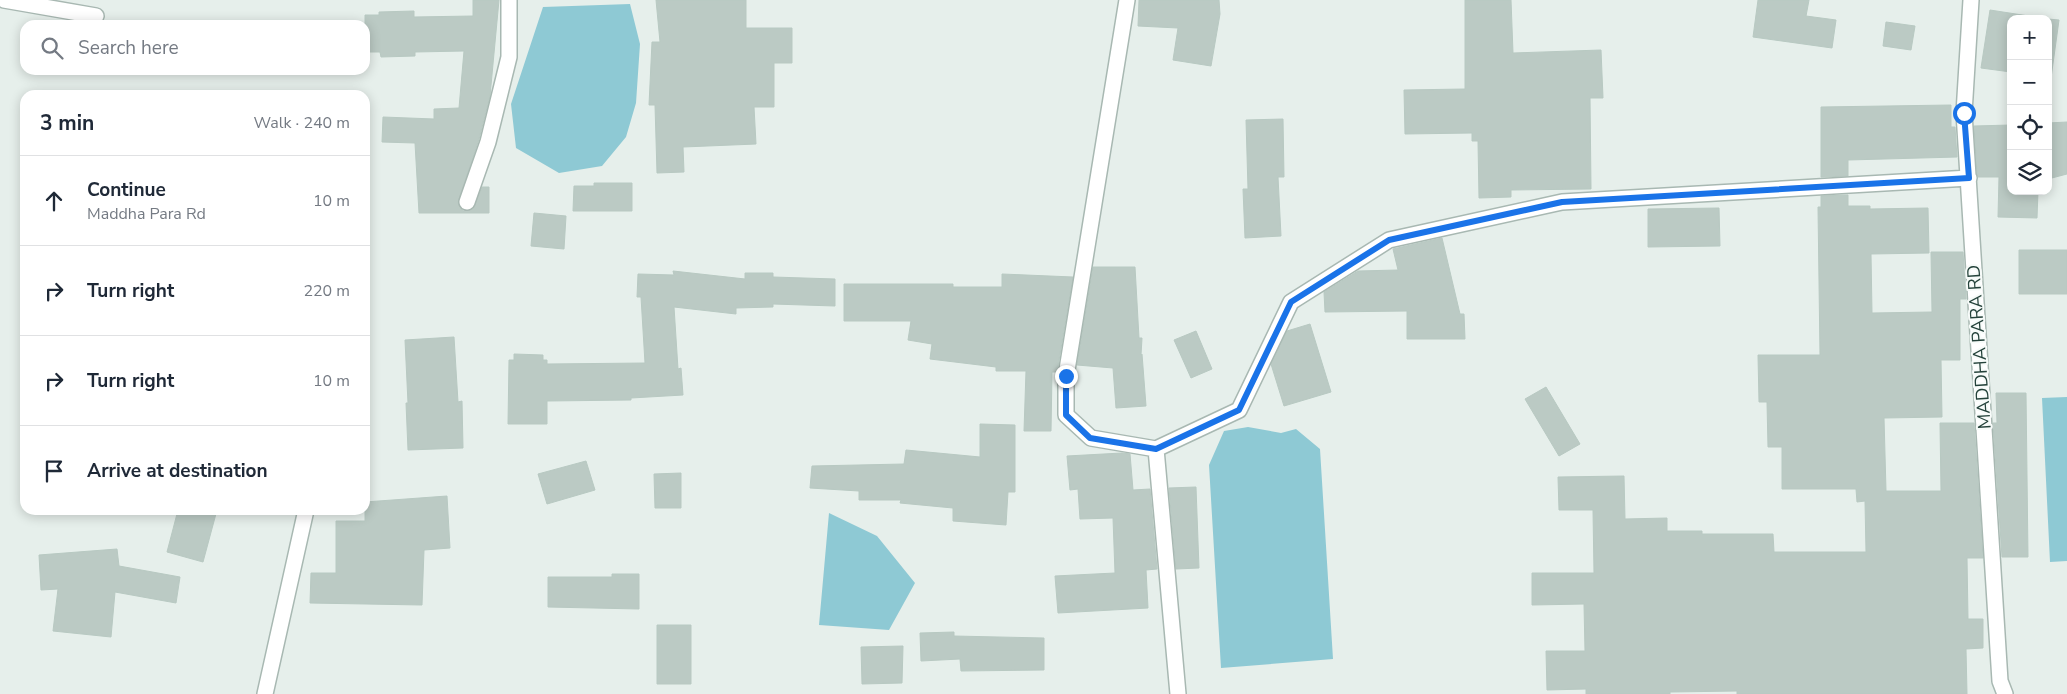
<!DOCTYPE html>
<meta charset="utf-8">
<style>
:root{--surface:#fff;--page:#f6f6f7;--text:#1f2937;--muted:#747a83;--line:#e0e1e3}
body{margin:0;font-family:"Nunito Sans",sans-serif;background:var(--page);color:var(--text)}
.controls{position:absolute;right:15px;top:15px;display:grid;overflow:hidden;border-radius:10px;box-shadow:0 2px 12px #0003}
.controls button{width:45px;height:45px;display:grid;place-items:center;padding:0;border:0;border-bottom:1px solid var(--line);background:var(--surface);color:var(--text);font:25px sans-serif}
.stop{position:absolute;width:15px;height:15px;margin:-11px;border:4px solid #1a73e8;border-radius:50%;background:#fff}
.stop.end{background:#1a73e8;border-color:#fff;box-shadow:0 1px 5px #0008}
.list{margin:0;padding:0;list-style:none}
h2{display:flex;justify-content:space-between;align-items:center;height:65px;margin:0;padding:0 20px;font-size:21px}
h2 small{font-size:16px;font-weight:400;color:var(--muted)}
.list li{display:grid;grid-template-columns:32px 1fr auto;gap:15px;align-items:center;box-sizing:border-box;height:90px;padding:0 20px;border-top:1px solid var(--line)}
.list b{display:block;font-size:19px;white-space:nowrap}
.list p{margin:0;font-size:16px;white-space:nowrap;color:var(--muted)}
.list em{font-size:16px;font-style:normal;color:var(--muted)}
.icon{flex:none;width:28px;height:28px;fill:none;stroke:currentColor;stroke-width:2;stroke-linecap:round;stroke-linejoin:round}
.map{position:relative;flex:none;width:2067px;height:694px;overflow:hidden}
.search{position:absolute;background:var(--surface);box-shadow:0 2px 12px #0003;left:20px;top:20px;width:350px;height:55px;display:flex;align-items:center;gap:12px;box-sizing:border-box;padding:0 18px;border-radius:15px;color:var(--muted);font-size:19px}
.panel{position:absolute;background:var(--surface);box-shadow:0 2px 12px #0003;left:20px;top:90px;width:350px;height:425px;border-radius:15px}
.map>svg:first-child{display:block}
.water{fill:#8ec9d4}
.building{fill:#bbcac4;stroke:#b8c9c2}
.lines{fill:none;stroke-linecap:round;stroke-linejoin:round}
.street-casing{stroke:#a8b8b2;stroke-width:18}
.street{stroke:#fff;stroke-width:15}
.route{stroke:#1a73e8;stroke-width:6}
.labels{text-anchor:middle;stroke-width:4;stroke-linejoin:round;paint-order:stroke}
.street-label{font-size:18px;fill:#24423a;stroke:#f7fbf9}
</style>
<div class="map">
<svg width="2067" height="694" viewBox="0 0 2067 694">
<rect width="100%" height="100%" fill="#e6efeb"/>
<path class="water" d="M630,4L640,44L636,103L626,137L602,166L559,173L516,148L511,104L543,7Z
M2067,397V561L2050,562L2042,398Z
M1248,427L1281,433L1296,429L1320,449L1333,659L1221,668L1209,465L1224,431Z
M829,513L877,536L915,583L889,630L819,625Z"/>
<path class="building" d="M473,0H499L490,96L479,139L458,203L463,211L473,209L482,187H489V213H419L415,143L382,142L383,117L434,119V109L459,108L464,51L415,52V56L381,57L380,52H365V15H379V12L414,11V17L473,16Z
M656,0H746V28H792V63H774V107H754L756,144L683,147L684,172L657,173L655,105H649L652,42H660Z
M1139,0H1219L1220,14L1211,66L1173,60L1178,28L1138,26Z
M1465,0H1511L1513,53L1601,50L1603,98H1590L1591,189L1511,190V197L1479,198L1478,141H1472V133L1405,134L1404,90L1465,89Z
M1758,0H1809L1806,16L1836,20L1832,48L1753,37Z
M1990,10L2048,19H2011V72L1981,68Z
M2048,19L2059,20L2051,78L2048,77Z
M1886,22L1915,26L1911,50L1883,46Z
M1951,105V127H1955L1957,157L1848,160V176L1821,177V107Z
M1283,119L1284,177H1278L1281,236L1245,238L1243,189H1248L1246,120Z
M2067,122V174L2048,179V123Z
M2011,125V191H2038L2037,218L1998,217L1999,177H1978L1977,174L1974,126Z
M594,183H632V211H573L574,186H594Z
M1848,195V206H1870V209L1928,208L1929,253L1871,254L1872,313L1932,312L1931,252H1963L1966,299H1960V360H1941L1942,417L1884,418L1886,491H1941L1940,423H1974L1983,558H1967L1968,619H1983V648L1966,649L1967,694H1737V691L1670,692V694H1586V689L1547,690L1546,651H1585L1584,604L1532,605V573H1594L1593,510H1559L1558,477L1624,476L1625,519L1667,518V531H1702V534H1773L1774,552H1866L1865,501L1857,502L1856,489H1782V447H1768L1767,402H1759L1758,355H1820L1818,207H1821V196Z
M1719,208L1720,246L1648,247V209Z
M534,213L566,216L564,249L531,246Z
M1442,238L1460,314H1464L1465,339H1407V311L1325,312L1324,292L1358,271L1398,270L1393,249Z
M2019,250H2067V294H2019Z
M1093,267H1135L1139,338H1142L1141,355L1142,354L1146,406L1116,408L1113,368L1077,365Z
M673,271L745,279V273H773V277L835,279V306L773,304V307L736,308V314L674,307L678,369L681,368L683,395L631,398V400L547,401V424H508L509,360H514V354L543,355V360H547V364L645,363L641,297H637L638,274L674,275Z
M1002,274L1073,277L1057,372H1052L1051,431H1024L1026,371H996V367L930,359L932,344L908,340L911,321H844V284H953V287H1002Z
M1310,324L1331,392L1284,406L1271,364L1287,331Z
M1196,331L1212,369L1191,378L1174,340Z
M454,337L458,402L462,401L463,448L408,450L406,403H408L405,340Z
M1546,387L1580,444L1559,456L1525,399Z
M1996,393H2026L2028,557H2002L1993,423H1997Z
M980,424L1015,425V492H1008L1006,525L953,521V508L900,503L901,500H859V491L810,488L812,466L904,464L906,450L980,457Z
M1122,453L1130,454L1133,490L1150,489L1157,569L1146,570L1148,608L1058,613L1055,576L1115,573L1113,518L1080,519L1078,489L1070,490L1067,456Z
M586,461L595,490L547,504L538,474Z
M681,473V508H655L654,474Z
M1196,487L1199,568L1176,569L1169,488Z
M447,496L450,548L424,550L422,605L310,603L311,573H336V521H365V502Z
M178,510H217L203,562L167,552Z
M117,549L119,566L180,577L176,603L115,592L111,637L53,631L58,589L41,590L39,555Z
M612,574H639V609L548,607V577H612Z
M657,625H691V684H657Z
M954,632V636L1044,638V670L961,671L960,659L921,661L920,633Z
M903,646L902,683L862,684L861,647Z"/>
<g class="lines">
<defs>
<path id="street" d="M4,0L96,16
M1127,0L1066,376V415L1091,438L1156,449
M1971,0L1964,113L2000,681L2005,694
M467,202L488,142L509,57V0
M265,694L306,510
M1178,694L1156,449L1239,410L1291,302L1389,240L1562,202L1969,178"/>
</defs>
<use href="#street" class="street-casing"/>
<use href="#street" class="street"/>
</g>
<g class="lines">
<path class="route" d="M1066,376V415L1090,438L1156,449L1239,410L1291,302L1389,240L1562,202L1969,178L1964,113"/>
</g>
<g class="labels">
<g class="street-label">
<text transform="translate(1979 347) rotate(-94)" y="6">MADDHA PARA RD</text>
</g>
</g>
</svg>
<div class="controls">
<button>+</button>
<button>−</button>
<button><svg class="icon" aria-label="locate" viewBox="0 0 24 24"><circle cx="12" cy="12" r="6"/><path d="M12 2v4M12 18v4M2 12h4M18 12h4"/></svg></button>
<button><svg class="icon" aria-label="layers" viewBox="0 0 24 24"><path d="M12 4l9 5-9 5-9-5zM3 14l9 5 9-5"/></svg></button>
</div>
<div class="stop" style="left:1964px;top:113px"></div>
<div class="stop end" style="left:1066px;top:376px"></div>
<div class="search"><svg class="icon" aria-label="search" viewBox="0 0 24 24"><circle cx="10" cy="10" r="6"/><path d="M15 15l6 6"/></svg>Search here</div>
<section class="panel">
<h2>3 min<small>Walk · 240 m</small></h2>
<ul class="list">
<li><svg class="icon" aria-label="ahead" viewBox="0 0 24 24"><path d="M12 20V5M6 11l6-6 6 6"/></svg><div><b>Continue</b><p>Maddha Para Rd</p></div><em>10 m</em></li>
<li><svg class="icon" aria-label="right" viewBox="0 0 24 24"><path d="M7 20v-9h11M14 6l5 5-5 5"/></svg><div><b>Turn right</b></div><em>220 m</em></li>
<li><svg class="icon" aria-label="right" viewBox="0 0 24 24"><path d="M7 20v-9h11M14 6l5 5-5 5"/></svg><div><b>Turn right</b></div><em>10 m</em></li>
<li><svg class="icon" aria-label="arrive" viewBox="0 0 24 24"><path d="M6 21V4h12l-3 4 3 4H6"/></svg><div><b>Arrive at destination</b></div></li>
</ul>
</section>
</div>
